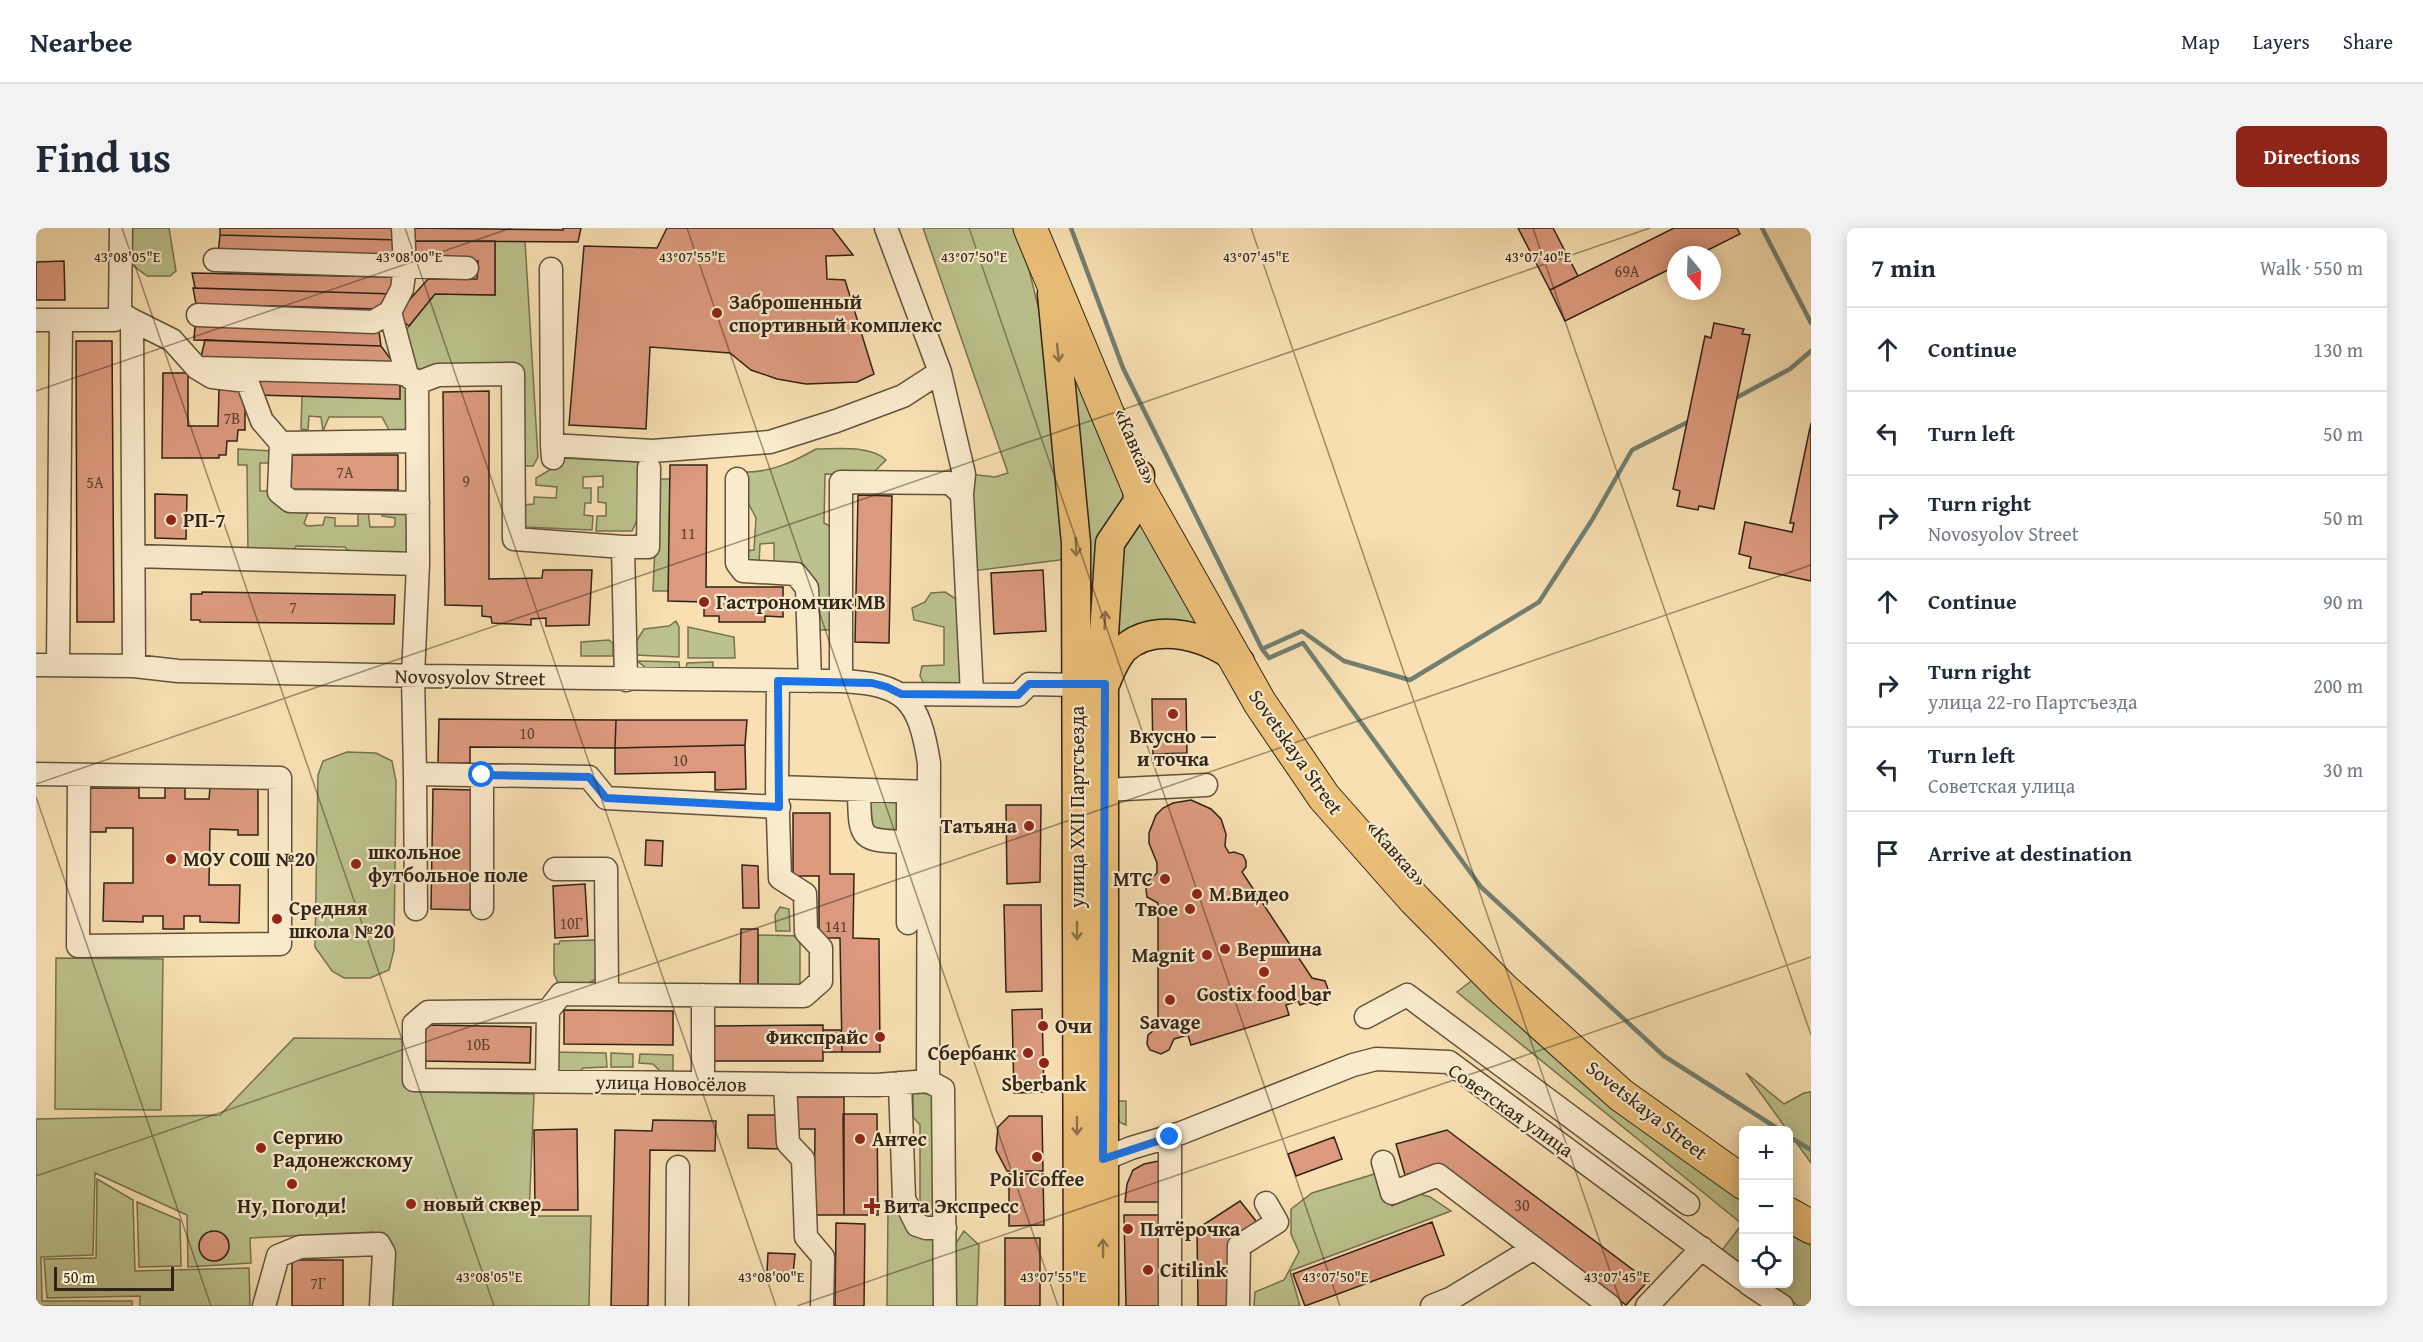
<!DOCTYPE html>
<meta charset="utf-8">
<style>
:root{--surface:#fff;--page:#f2f2f3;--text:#1f2937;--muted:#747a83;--line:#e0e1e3;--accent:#8f2418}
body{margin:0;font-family:"Gentium Book Plus",serif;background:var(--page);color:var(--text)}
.controls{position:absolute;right:18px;bottom:18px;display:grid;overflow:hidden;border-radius:9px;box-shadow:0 3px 15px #0003}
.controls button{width:54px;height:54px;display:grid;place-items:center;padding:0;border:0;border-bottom:2px solid var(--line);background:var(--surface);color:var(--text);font:30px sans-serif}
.compass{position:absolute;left:1631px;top:18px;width:54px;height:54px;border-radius:50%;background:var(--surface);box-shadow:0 3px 15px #0003;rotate:161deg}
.scale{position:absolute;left:18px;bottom:15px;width:120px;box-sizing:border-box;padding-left:6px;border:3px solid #312316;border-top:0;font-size:16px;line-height:21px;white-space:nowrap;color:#312316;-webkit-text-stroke:4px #faebcd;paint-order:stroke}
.stop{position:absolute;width:18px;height:18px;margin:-14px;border:4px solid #1a73e8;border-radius:50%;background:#fff}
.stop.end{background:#1a73e8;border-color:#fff;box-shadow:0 2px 6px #0008}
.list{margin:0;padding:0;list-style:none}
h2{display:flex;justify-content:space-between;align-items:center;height:78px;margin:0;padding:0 24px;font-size:26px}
h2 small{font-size:20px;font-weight:400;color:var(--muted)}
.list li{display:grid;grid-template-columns:39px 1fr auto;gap:18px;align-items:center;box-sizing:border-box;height:84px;padding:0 24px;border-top:2px solid var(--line)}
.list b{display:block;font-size:22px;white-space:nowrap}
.list p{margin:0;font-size:20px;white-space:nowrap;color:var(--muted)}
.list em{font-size:20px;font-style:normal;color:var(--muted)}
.icon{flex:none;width:33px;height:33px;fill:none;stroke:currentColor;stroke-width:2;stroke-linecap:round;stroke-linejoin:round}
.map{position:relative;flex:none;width:1775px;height:1078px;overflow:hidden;border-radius:9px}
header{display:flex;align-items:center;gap:36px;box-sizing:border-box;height:84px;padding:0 30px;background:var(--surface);border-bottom:2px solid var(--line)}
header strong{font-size:28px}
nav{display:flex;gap:33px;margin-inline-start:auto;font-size:21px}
.intro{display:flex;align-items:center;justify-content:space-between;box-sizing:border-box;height:144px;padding:0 36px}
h1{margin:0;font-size:42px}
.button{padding:15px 27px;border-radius:9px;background:var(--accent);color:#fff;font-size:21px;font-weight:700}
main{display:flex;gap:36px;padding:0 36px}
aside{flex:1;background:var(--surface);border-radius:9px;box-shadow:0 3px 15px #0003}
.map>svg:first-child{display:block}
.green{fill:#bcc28d;stroke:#767252;stroke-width:1.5}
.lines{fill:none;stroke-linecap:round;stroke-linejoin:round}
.stream{stroke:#727f71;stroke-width:4.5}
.building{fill:#dd9a7f;stroke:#312316;stroke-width:1.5}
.minor-casing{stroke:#63523d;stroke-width:25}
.major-casing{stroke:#312316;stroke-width:31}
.highway-casing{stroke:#312316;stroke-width:35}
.minor{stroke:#faebcd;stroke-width:22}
.major{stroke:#ecc079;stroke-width:28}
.highway{stroke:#ecc079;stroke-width:33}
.oneway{stroke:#8e7248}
.route{stroke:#1a73e8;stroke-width:8}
.ticks{fill:none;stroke:#312316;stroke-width:1.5;stroke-opacity:0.45}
.poi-dot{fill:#8f2418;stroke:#faebcd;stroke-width:2}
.labels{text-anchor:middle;stroke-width:4.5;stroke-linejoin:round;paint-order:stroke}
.number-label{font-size:16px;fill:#5c4130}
.poi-label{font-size:20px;font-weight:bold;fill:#312316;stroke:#faebcd;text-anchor:start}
.street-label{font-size:20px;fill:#312316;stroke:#faebcd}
.ticks-label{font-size:15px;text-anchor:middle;fill:#312316;stroke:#faebcd;stroke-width:4.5;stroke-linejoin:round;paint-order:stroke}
</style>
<header>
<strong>Nearbee</strong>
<nav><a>Map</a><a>Layers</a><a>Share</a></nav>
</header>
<div class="intro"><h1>Find us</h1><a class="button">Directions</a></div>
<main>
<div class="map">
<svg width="1775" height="1078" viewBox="0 0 1775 1078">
<rect width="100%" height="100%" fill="#f8e0b2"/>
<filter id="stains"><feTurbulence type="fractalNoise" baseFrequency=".00333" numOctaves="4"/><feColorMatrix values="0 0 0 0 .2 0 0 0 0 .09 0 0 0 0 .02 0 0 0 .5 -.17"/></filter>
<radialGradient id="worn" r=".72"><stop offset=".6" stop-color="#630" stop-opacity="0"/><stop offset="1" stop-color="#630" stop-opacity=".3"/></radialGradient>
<path class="green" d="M91,0H133L140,43L134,48H111L91,33Z
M887,0H977L993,42L1005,90L1031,331L936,343L933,246L959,249L972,245Z
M459,13H489L502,229L497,238H490L484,231V151L384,149L365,108L399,66L459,67Z
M1034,119L1093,270L1053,427Z
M374,153L373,203L353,202L346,189H293L287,203L285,189L273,188L272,202L265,201L266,168L363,171L364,154Z
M202,221L237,223L235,235H224V263H235C247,278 252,286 272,285L268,295L271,298L287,297L289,289L299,290V298H322V283H332L334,299H357L359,297V290L346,288L347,283L371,285L377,325L319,331L309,319L260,318L254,330L212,328L211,237H202Z
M780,221C802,221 834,217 850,232L835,247L789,246L788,295L798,300V402H783L777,356L768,338L738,335V315L724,316L723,335H711L708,323L718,322L720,290L707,265L708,244C734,245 759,233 780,221Z
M524,230L603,234L605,238L602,290L596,303H560L561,288H570V275L562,274V259H567V248L547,249V260H555V275H549L548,287L557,288L556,302L488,299L487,277L498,276V269L520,270L521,259L500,257V250L519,239Z
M622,251H634L633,363H617Z
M1105,289L1162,399L1083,418L1082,321Z
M909,364L920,371L928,450L918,462H891L884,448L886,438L908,437V399L878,392L876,380L889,374L895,365Z
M640,393L643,399V429L599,427L598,417L608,401L633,398Z
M652,399L698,409L699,430H652Z
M573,412L577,415V428H545V414Z
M601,433L643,434L644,444L613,442Z
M677,434V445L649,446L651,435Z
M311,524L340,525L356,533L360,553L358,722L353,742L334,750H308L296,743L279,719L282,547L287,533Z
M833,571L868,572L862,603L839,602L835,593Z
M744,679L753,681L754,703H740L739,687Z
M722,707L764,708V759H722Z
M557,712L561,714L563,750L552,755H522L518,746V716H523L524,713Z
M20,730L127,731L125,882L19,881Z
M1443,747L1707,968V1043L1687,1030V1021L1706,996L1421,764Z
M258,810L373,811L374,862L387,864L498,866L493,988H555L553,1078H335L337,1004L214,1010L215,1035L152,1039L151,987L59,945L57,1027L5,1029L6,1073H96V1078H0V891L184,887Z
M516,824L570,825L571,839L547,840L544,843L520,849Z
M575,825L597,826V839H575Z
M604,826L637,827V852H624V843L617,836L603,835Z
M1710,845L1748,876L1768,865L1775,864V935Z
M877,864L899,867L898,995L876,984L884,977V897L877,889Z
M1081,873H1090V897L1083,894Z
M1345,944L1356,978L1384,966L1394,969L1415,983L1254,1043L1264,1078H1218L1219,1064L1248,1052L1263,1024L1255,1006V981L1276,965Z
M61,951L97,972L99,1043L213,1040L214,1078H104V1068L11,1070L8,1031L60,1030Z
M101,974L144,992L145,1038L103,1039Z
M869,981L901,1007L900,1078H851L852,982Z
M1753,1001L1775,1018V1078H1763L1727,1056H1752Z
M928,1003L943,1017L941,1078H915L916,1021Z"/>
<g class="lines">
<path class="stream" d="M1035,0L1087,140L1226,421L1233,430L1267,415L1445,659L1628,828L1744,902
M1726,0L1775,95
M1696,172L1754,141L1775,123
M1226,421L1266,403L1308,433L1374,452L1503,374L1556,292L1596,222L1654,193
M1752,908L1775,922"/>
</g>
<path class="building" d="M184,0H364L363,12L184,7Z
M373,0L527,2V0H545L542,14L373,13Z
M631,0H796L817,27L790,28L791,51L809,52L838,146L821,154L770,156L741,151L715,142L694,125L614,119L610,201L533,197L548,18L621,20Z
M1482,0H1517L1542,48L1514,62Z
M1638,0H1701L1704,6L1662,27H1640V38L1529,93L1514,62Z
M184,7L363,12V30L182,26Z
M373,13H459V67L399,66L373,98L359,88L392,51H441L442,33L373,32Z
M28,33L29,72H0V34Z
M156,45L359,49L357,66L159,60Z
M157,60L357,66L343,81L160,76Z
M1678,95L1708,101L1706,106L1714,107L1678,281L1663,278L1662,282L1641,278L1644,263L1637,261L1669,108L1675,110Z
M159,98L343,103L345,118L158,112Z
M169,112L345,118L359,137L164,133Z
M40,113H76L78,394H41Z
M127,145H152V198H182L183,161H209V202H202L201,213H191L190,227H183V230H126Z
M223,151L364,154V171L221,167Z
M453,163V351L506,350L507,342H556L553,397L510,398V390L495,391V397L456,395L455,389L446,388V378L409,377L407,164Z
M1775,195V353L1713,340L1715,329L1703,326L1709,294L1756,304L1758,295H1754Z
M256,227H362V262L255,261Z
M634,237H671L670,359H747V389L729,388V394H683V388H668V374L632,373Z
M119,266L151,267L150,311L119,310Z
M822,267L856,268L853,415L819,414Z
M1007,342L1010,403L958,406L955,345Z
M166,364L359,367L358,396L164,394V392H155V366H166Z
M1116,471H1150L1151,525L1117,526Z
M403,491L580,492L579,520L434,519V535H402Z
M580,492H711L709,517L579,520Z
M709,517L710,561L679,562V544L579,546V520Z
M51,560H103V570H129V560H149V571H173L174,560L222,561V607H202V602L174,601L173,657H204L203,695L164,694V688H148V701H127V688H107V694L67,693L68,655H97V600H70V604H50Z
M397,561L437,562L434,682L395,681Z
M1155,572L1175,581L1185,591L1190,606L1189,618L1193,625L1198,624L1207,627L1210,633V639L1206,644L1276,750L1289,753L1293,764L1287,774L1281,777L1272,774L1264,777L1262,773L1250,777L1253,787L1155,817L1152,807L1138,811L1133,822L1125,826L1114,822L1111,816L1112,807L1122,799V675L1111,669L1110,661L1111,654L1121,645V635L1113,615V605L1120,587L1127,580L1137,575Z
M970,577H1005L1004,654L971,656Z
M757,585H794V646H818L817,710L843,711L844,824H806L804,710H783V648H757Z
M610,612L627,613L626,638L609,637Z
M706,637L722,638L723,680H707Z
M549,656L552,708L519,710L517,658Z
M968,677H1005L1006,763L970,764Z
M705,701H722V759L704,760Z
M1006,781L1008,864L978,865L976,782Z
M528,782L637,783V817L528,816Z
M389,797L495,799L494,835L388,833Z
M787,797V833H677V798Z
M787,802H805L806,824H787Z
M760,869H808V987H778L779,901H760Z
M807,886H841L842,987H808Z
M712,887H742L743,921L712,920Z
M973,888H1006L1007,943H971L960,922L962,899Z
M617,892L680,893L679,923L614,922L612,1078H575L579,902L616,903Z
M541,901L542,982H499L498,902Z
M1411,902L1612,1053L1590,1077L1406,936L1369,947L1360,916Z
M1298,909L1306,931L1260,948L1252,926Z
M1128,932L1127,974H1089L1091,956L1097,942L1108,936Z
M973,946H1007L1008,997L973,998Z
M1204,973L1224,998L1193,1078H1162L1161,1001Z
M1088,987H1125L1126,1078H1090Z
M1396,994L1408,1027L1269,1078L1257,1046Z
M800,995L829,996L828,1078H799Z
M163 1018a15 15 0 1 1 30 0a15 15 0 1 1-30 0Z
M969,1010H1004V1078H969Z
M732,1025L759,1026L757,1046L731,1044Z
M256,1032H307V1078H256Z"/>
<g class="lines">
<defs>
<path id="minor" d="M367,0L369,39L366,61L354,84L371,147
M850,0L904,144L928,246L926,266
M179,32L431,40
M515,41L516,217
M84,85L96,92L98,438
M162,87L337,94L354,84
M0,92H78L84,85L85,0
M96,92L136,112L161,140L176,149L211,153L226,193L245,215
M161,140L362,145L371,147L381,155
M380,213L245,215L243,264L254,273L382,275
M517,230L516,217L616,223L734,214L800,193L867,168L904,144
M701,251V335L707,343L760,346L771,360L774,453
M98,328L382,336L377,448L379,546L553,549L570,570L743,579
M382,336L381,155L402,147L477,146L478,311L587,319
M0,437L98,438L142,443L388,448L805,453C869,456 883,471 893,535L892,853L907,861L909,1078
M22,437L25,92
M590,452L587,319H612L613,240
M805,453V254L914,255L926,266L936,466
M865,466L982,467L993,456L1041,457
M0,546L244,550V716L42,718L43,548
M379,546L380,681
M741,559L742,453
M823,562C824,611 822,613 872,614
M1068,562L1170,557
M519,641H570L571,766
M446,680V547
M872,695V564
M1330,789L1371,767L1652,976
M511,853L512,783
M892,853L841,857L378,852V796L392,784L512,783L525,766L768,768L785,753V720L770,704L769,666L744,650L741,559L893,564
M667,855V767
M864,855L868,971L881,997L890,1000H909
M749,856L752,915L767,931L770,1009L787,1029L786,1078
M1134,909V1078
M1347,934L1356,965L1402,947L1574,1078
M1056,936L1095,920L1145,905L1317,837L1340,831L1413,834L1708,1052
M1713,1056L1746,1078
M228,1078L242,1028L264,1019L343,1016L348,1025L345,1078
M641,1078L642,939
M1202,1078L1203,1018L1241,994L1230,975
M1396,1078L1416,1070L1498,1020
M1611,1078L1666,1020"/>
<path id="major" d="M1016,66L1040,315L1042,1078
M1070,454C1075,442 1079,431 1088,421C1119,392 1176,409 1204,434
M1068,1078V406L1074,315L1101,275L1104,247"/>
<path id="highway" d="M994,0L1103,261L1224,475L1288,569L1379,672L1467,761L1585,867L1708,955
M1752,986L1775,999"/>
</defs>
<use href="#minor" class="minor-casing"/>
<use href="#major" class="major-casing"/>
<use href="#highway" class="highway-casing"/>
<use href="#minor" class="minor"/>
<use href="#major" class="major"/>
<use href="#highway" class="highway"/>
</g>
<defs><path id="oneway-shaft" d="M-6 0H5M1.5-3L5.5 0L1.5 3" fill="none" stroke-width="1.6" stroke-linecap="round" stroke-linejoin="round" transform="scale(1.5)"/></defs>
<g class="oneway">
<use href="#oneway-shaft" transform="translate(1022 125) rotate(84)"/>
<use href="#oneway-shaft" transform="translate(1040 319) rotate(88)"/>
<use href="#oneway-shaft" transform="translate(1069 392) rotate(-87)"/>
<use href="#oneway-shaft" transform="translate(1041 703) rotate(90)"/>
<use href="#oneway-shaft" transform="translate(1041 898) rotate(90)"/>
<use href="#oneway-shaft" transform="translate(1067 1020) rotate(-90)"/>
</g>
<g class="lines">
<path class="route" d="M446,547L553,549L570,570L743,579L742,453L836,455L851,459L865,466L982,467L993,456H1069L1067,931L1134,909"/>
</g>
<path class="ticks" d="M86,0L458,1078M369,0L740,1078M651,0L1022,1078M933,0L1304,1078M1215,0L1586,1078M1497,0L1775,807M0,163L475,0M0,556L1614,0M0,569L175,1078M0,948L1775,337M761,1078L1775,729"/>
<g class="poi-dot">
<circle cx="681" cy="85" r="6"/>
<circle cx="135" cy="292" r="6"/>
<circle cx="668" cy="374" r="6"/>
<circle cx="1137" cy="486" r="6"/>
<circle cx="993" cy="598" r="6"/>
<circle cx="135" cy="631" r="6"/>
<circle cx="320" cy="636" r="6"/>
<circle cx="1129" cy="651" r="6"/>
<circle cx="1161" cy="666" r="6"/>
<circle cx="1154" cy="681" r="6"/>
<circle cx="241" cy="691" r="6"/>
<circle cx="1189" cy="721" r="6"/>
<circle cx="1171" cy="727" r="6"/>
<circle cx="1228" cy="744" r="6"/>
<circle cx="1134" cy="772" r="6"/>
<circle cx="1007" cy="798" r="6"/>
<circle cx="844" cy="809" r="6"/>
<circle cx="992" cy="825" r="6"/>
<circle cx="1008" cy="835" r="6"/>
<circle cx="824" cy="911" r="6"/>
<circle cx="225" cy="920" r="6"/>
<circle cx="1001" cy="929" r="6"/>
<circle cx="256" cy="956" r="6"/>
<circle cx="375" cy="976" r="6"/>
<path d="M833 969h6v6h6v6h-6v6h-6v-6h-6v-6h6z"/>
<circle cx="1092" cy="1001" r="6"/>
<circle cx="1112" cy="1042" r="6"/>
</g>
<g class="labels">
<g class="number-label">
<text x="1591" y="49">69А</text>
<text x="196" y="196">7В</text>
<text x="309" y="250">7А</text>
<text x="430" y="259">9</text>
<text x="59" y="260">5А</text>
<text x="652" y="311">11</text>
<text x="257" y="385">7</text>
<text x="491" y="511">10</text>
<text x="644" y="538">10</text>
<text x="535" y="701">10Г</text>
<text x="800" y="704">141</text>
<text x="442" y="822">10Б</text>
<text x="1486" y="983">30</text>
<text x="282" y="1061">7Г</text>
</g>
<g class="poi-label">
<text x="693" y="81">Заброшенный<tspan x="693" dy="23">спортивный комплекс</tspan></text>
<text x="147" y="299">РП-7</text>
<text x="680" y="381">Гастрономчик МВ</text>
<text x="1137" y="515" text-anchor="middle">Вкусно —<tspan x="1137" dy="23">и точка</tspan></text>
<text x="981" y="605" text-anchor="end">Татьяна</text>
<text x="332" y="631">школьное<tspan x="332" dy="23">футбольное поле</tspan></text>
<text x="147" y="638">МОУ СОШ №20</text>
<text x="1117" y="658" text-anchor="end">МТС</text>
<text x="1173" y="673">М.Видео</text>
<text x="253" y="687">Средняя<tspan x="253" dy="23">школа №20</tspan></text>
<text x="1142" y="688" text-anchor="end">Твое</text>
<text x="1201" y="728">Вершина</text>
<text x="1159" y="734" text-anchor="end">Magnit</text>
<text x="1228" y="773" text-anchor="middle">Gostix food bar</text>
<text x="1134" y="801" text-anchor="middle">Savage</text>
<text x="1019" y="805">Очи</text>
<text x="832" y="816" text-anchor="end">Фикспрайс</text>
<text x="980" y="832" text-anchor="end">Сбербанк</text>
<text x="1008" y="863" text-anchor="middle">Sberbank</text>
<text x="237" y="916">Сергию<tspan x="237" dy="23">Радонежскому</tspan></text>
<text x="836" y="918">Антес</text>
<text x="1001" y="958" text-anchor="middle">Poli Coffee</text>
<text x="387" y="983">новый сквер</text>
<text x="256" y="985" text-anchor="middle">Ну, Погоди!</text>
<text x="848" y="985">Вита Экспресс</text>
<text x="1104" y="1008">Пятёрочка</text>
<text x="1124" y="1049">Citilink</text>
</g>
<g class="street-label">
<text transform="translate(1100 218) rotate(67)" y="7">«Кавказ»</text>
<text transform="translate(434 449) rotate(1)" y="7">Novosyolov Street</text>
<text transform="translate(1260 524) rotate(55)" y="7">Sovetskaya Street</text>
<text transform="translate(1041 579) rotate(-90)" y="7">улица XXII Партсъезда</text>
<text transform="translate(1361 625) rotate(49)" y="7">«Кавказ»</text>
<text transform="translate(635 855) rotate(1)" y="7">улица Новосёлов</text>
<text transform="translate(1475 882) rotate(35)" y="7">Советская улица</text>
<text transform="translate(1611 882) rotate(38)" y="7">Sovetskaya Street</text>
</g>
</g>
<g class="ticks-label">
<text x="91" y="34">43°08'05"E</text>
<text x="656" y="34">43°07'55"E</text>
<text x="938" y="34">43°07'50"E</text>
<text x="1220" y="34">43°07'45"E</text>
<text x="1502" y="34">43°07'40"E</text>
<text x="373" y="34">43°08'00"E</text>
<text x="453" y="1054">43°08'05"E</text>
<text x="735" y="1054">43°08'00"E</text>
<text x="1017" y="1054">43°07'55"E</text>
<text x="1299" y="1054">43°07'50"E</text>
<text x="1581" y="1054">43°07'45"E</text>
</g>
<rect width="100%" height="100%" filter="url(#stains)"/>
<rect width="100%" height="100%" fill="url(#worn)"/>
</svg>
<div class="controls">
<button>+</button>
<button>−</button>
<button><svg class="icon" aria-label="locate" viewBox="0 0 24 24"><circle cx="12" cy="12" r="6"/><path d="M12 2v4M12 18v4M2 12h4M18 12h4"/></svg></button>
</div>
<svg class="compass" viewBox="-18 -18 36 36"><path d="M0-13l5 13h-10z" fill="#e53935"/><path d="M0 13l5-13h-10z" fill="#747a83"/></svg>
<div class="scale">50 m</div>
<div class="stop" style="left:446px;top:547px"></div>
<div class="stop end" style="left:1134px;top:909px"></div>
</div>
<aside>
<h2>7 min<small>Walk · 550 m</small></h2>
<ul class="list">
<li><svg class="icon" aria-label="ahead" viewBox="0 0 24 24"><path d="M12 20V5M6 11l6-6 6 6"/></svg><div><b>Continue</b></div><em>130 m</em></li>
<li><svg class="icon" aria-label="left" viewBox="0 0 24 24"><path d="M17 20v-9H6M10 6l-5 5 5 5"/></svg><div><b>Turn left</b></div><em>50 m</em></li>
<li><svg class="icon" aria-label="right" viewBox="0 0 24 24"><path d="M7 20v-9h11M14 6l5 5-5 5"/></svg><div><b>Turn right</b><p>Novosyolov Street</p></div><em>50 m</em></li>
<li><svg class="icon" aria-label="ahead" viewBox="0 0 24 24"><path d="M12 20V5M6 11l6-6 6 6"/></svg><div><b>Continue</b></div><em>90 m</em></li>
<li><svg class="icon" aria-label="right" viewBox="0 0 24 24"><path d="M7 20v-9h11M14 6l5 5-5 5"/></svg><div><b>Turn right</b><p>улица 22-го Партсъезда</p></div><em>200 m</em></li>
<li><svg class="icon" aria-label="left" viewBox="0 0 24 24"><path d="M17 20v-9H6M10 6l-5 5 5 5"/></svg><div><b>Turn left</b><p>Советская улица</p></div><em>30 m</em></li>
<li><svg class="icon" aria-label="arrive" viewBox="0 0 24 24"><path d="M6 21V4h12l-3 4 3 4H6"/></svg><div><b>Arrive at destination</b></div></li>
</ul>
</aside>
</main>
